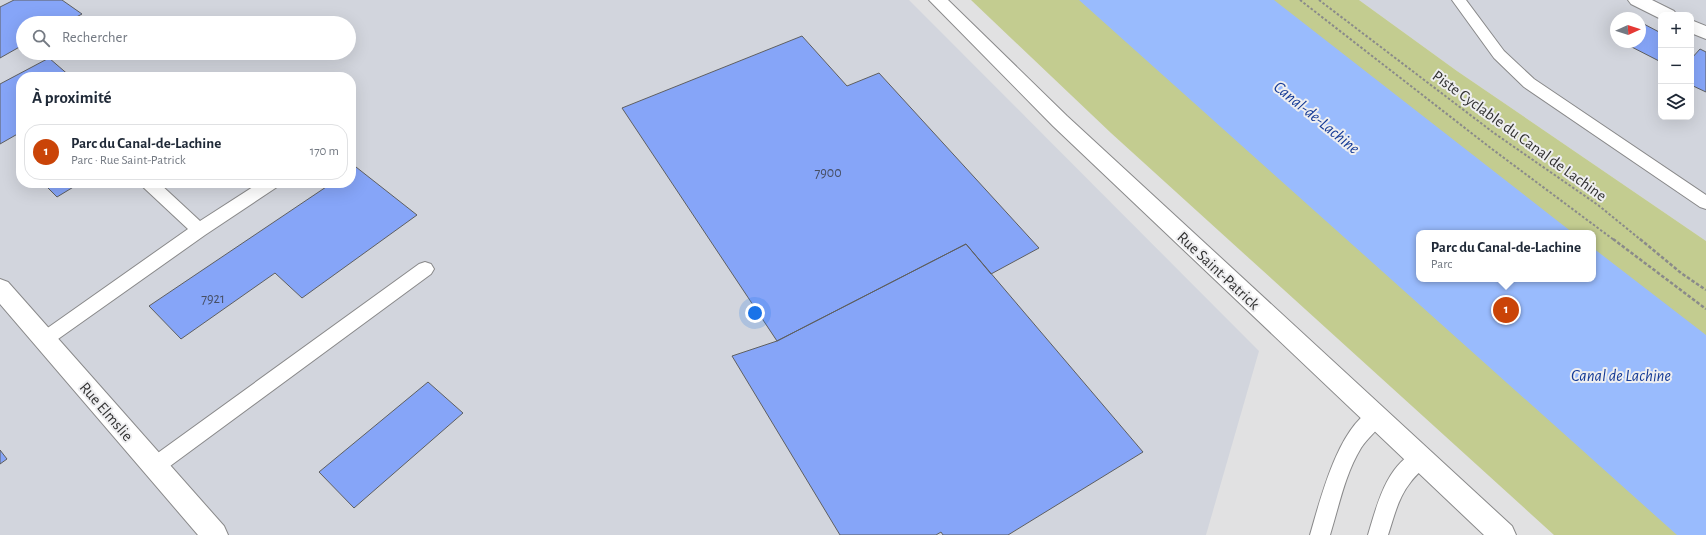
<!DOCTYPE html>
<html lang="fr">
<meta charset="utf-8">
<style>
:root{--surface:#fff;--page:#f6f6f7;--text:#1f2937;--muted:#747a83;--line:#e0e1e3;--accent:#ca4408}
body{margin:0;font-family:"Alegreya Sans",sans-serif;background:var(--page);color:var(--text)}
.controls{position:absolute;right:12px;top:12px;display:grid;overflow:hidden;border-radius:8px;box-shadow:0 4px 16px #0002}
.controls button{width:36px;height:36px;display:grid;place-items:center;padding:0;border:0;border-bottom:1px solid var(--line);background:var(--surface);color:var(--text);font:20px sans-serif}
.compass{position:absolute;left:1610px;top:12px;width:36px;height:36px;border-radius:50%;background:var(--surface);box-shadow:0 4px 16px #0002;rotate:87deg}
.you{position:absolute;left:755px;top:313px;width:14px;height:14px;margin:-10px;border:3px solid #fff;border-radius:50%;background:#1a73e8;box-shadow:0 0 0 6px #1a73e833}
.badge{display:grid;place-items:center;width:26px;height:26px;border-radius:50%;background:var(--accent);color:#fff;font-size:13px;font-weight:700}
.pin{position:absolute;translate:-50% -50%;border:2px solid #fff;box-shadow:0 1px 4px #0006}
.popup{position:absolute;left:1416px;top:230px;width:180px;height:52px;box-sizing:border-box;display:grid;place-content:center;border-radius:8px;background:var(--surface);filter:drop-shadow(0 1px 3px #0005);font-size:13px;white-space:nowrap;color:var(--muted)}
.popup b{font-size:15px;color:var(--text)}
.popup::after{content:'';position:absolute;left:50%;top:100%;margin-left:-8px;border:8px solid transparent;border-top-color:var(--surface)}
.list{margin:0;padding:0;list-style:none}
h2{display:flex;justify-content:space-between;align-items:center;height:52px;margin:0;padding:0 16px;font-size:17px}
h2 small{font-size:13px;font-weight:400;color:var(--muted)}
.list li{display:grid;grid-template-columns:26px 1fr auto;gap:12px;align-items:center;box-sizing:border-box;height:56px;margin:0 8px 8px;padding:0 8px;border:1px solid var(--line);border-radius:16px}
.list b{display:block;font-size:15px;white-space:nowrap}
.list p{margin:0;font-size:13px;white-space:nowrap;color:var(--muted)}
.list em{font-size:13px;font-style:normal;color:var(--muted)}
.icon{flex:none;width:22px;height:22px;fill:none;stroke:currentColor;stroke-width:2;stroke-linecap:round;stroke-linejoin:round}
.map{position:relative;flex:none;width:1706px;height:535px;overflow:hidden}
.search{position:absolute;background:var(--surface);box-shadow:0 4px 16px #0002;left:16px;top:16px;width:340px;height:44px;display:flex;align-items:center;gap:10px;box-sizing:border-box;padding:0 14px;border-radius:22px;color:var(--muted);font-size:15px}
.panel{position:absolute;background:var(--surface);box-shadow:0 4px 16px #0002;left:16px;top:72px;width:340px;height:116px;border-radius:16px}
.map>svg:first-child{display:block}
.built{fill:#d2d5dd;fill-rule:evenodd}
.green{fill:#c3cc90;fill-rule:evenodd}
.water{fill:#99bbfd}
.building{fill:#86a5f8;stroke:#5e5f60}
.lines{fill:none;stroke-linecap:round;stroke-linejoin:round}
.lane-casing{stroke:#89898a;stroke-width:2}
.street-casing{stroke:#89898a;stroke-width:2}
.secondary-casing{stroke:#89898a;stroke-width:2}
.path-far1{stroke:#8a8a8a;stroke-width:2;stroke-dasharray:2.5 2;stroke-linecap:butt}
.path{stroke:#8a8a8a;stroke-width:2.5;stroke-dasharray:3.5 2;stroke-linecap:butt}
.lane{fill:#fff;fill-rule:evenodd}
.street{fill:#fff;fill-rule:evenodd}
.secondary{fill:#fff;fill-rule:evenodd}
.labels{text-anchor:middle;stroke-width:4;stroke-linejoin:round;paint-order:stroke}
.number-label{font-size:14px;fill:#474f64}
.street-label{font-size:16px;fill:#323232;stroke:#eeeef0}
.water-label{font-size:17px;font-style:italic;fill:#143a96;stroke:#eeeef0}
</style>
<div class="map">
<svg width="1706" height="535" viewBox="0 0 1706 535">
<rect width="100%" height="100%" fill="#e1e1e2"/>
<path class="built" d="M0,0H909L1259,351L1206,535H0ZM23,23H349V53H23ZM21,77H351V183H21Z
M1359,0H1706V241L1457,71ZM1661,15H1691V117H1661ZM1616,18H1640V42H1616Z"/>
<path class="green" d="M971,0H1359L1457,71L1706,241V535H1554L1111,133ZM1419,233H1593V279H1419Z"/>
<path class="water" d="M1079,0H1274L1573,233H1419V279H1593V248L1706,335V535H1677Z"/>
<path class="building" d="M14,0H62L82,14L65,23H23V45L0,58V7Z
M1640,22L1661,33V62L1622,42H1640Z
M802,36L847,86L879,73L1039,248L991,274L966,244L777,341L622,108Z
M1700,49L1706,52V92L1691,85V59Z
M49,58L71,77H21V132L0,144V84Z
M356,167L417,215L302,298L275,273L181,339L149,306L332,183H351V170Z
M43,183H80L57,197Z
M966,244L1143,452L1008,535H943L941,532L936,535H840L732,356L777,341Z
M428,382L463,413L354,508L319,472Z
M0,450L7,459L0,464Z"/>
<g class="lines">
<defs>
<path id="lane" d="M1452,0H1466L1504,51L1534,79L1706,195V209L1700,207L1524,87L1494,58Z
M141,183H159L200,221L259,183H279L277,187L205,235L51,344L45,347L39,344L36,339L39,334L188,229L143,187Z
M425,262L431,264L434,269L431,274L162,472L155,475L148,472L145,466L148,460L419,264Z
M1376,408L1383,411L1385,417C1380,429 1368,437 1361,448C1345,474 1339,506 1330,535H1310C1320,501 1339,422 1376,408Z
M1420,450L1427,453L1430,459C1425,469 1416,474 1410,483C1398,498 1394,517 1388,535H1368C1377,505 1387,462 1420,450Z"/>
<path id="street" d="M1628,0H1652L1674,11L1677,15H1661V19L1631,4Z
M1691,20L1706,26V39L1691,33Z
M0,279L8,282L224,526L228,535H198L0,304Z"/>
<path id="secondary" d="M929,0H948L1067,116L1512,526L1516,535H1484L1053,126Z"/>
</defs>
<use href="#lane" class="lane-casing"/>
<use href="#street" class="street-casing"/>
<use href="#secondary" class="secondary-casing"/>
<path class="path-far1" d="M1300,0L1492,149L1614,240
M1319,0L1494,133L1598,205L1641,240"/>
<path class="path" d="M1613,239L1706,309
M1640,239L1681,273L1706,290"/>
<use href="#lane" class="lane"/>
<use href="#street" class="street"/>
<use href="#secondary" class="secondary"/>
</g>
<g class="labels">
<g class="number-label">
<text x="828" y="177">7900</text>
<text x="213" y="303">7921</text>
</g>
<g class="street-label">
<text transform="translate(1520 135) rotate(36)" y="6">Piste Cyclable du Canal de Lachine</text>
<text transform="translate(1219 270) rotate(43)" y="6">Rue Saint-Patrick</text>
<text transform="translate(107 411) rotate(49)" y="6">Rue Elmslie</text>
</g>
<g class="water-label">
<text transform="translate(1317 117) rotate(39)" y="6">Canal-de-Lachine</text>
<text x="1621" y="381">Canal de Lachine</text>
</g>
</g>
</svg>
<div class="controls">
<button>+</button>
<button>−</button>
<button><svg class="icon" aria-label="layers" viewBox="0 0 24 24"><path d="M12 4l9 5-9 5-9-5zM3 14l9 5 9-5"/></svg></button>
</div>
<svg class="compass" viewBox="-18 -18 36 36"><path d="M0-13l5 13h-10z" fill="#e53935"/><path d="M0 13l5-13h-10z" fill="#747a83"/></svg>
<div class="you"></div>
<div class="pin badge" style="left:1506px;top:310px">1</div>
<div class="popup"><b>Parc du Canal-de-Lachine</b>Parc</div>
<div class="search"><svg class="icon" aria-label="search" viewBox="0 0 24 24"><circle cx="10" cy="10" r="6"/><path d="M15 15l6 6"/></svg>Rechercher</div>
<section class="panel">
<h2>À proximité<small></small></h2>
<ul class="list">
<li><span class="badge">1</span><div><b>Parc du Canal-de-Lachine</b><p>Parc · Rue Saint-Patrick</p></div><em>170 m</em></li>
</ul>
</section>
</div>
